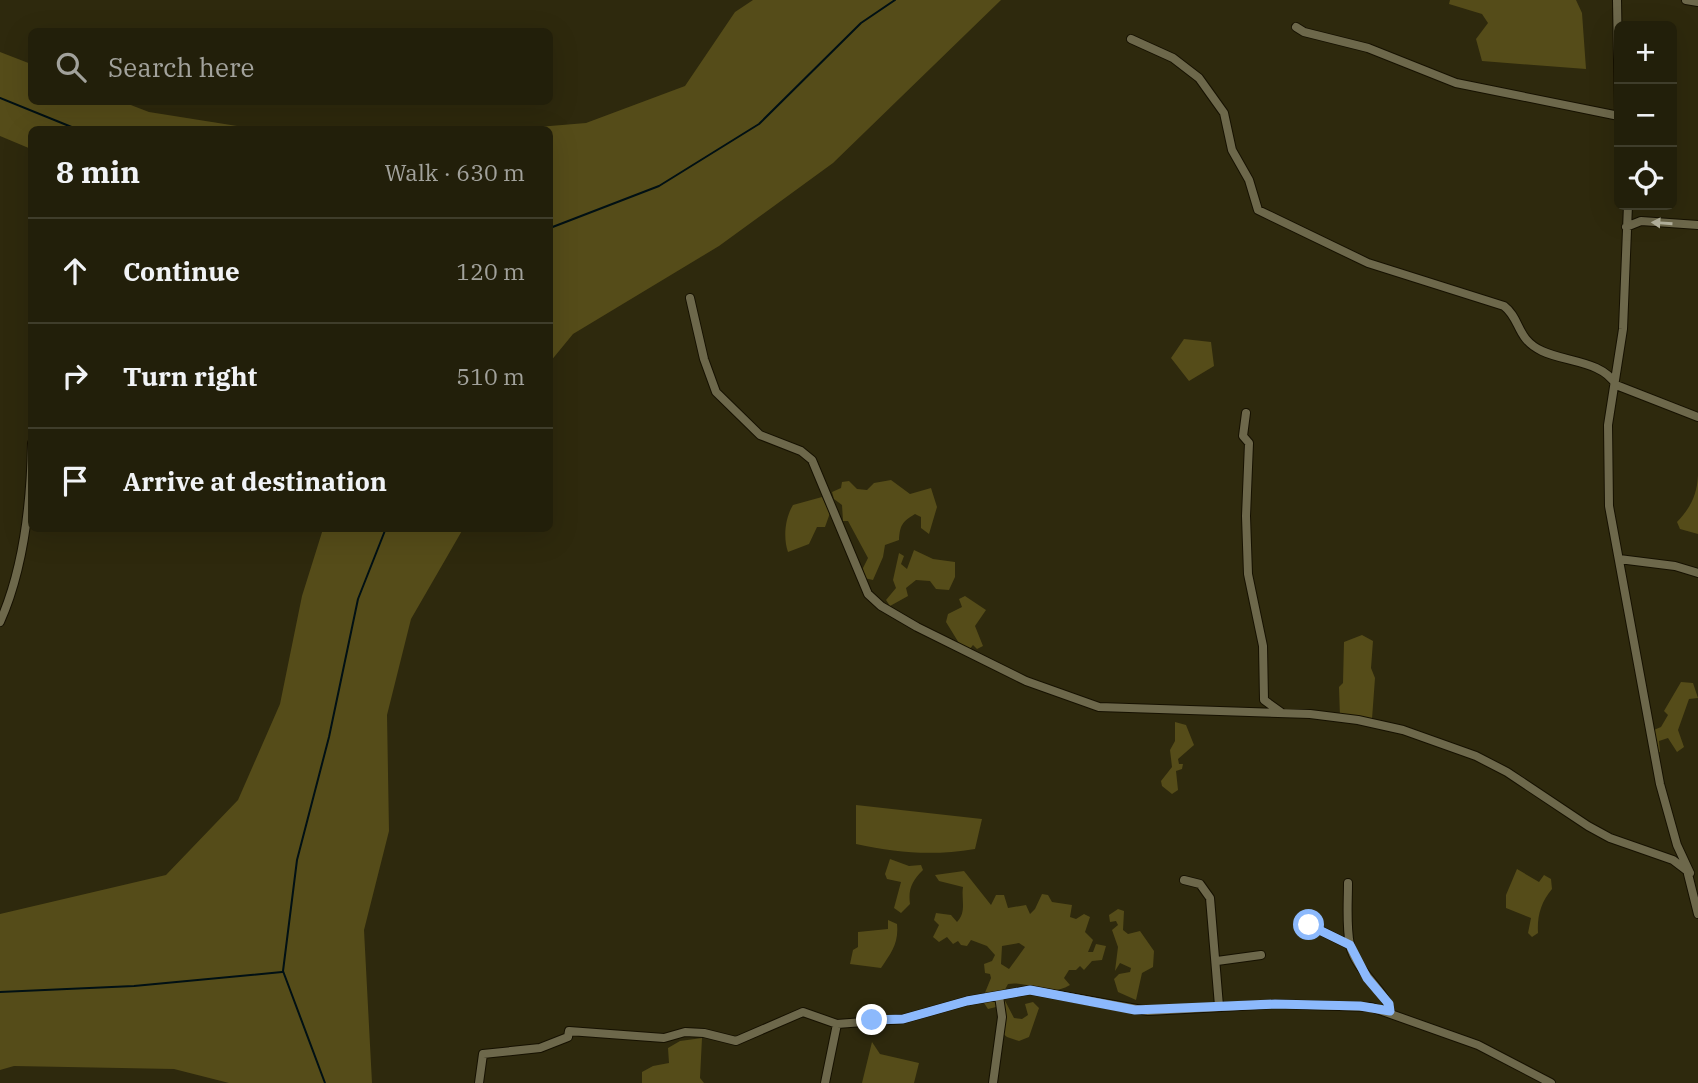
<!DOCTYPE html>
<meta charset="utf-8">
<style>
:root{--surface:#221f0a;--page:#2e2c18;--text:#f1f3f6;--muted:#a2a29c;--line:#3f3d2b}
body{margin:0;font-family:"IBM Plex Serif",serif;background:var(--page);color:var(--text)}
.controls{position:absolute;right:21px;top:21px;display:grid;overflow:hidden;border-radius:10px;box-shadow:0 7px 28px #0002}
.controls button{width:63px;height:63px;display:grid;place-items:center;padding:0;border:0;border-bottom:2px solid var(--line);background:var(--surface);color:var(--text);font:35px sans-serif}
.stop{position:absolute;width:21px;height:21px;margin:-16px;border:5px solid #8cb9fc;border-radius:50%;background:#fff}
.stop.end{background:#8cb9fc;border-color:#fff;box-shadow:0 2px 7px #0008}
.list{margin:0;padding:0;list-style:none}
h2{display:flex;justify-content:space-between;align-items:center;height:91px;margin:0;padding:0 28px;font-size:30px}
h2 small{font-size:23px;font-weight:400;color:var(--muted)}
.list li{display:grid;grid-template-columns:46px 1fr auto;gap:21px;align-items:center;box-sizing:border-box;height:105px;padding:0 28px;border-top:2px solid var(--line)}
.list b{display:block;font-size:26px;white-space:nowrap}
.list em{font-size:23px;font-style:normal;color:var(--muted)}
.icon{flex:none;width:38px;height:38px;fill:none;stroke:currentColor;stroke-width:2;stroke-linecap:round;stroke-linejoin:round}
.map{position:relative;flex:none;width:1698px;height:1083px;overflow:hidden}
.search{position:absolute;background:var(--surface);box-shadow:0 7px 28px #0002;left:28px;top:28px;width:525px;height:77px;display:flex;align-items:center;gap:18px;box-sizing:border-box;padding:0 24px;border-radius:10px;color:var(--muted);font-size:26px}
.panel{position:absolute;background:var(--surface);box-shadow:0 7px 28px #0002;left:28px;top:126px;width:525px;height:406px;border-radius:10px}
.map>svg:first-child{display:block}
.green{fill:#554c19;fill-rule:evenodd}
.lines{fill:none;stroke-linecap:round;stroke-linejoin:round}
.stream{stroke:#011014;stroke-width:2}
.street-casing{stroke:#161100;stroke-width:10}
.street{stroke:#6d684b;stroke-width:8}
.oneway{fill:#b6b49f}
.route{stroke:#8cb9fc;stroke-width:9}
</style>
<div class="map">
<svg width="1698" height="1083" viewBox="0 0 1698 1083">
<rect width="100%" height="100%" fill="#2e290d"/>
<path class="green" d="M753,0H1001L833,163L719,246L573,334L550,362V130L514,129L586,123L685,86L735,12Z
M1450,0H1576L1582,13L1586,69L1482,61L1476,39L1488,23L1482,14L1449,4Z
M0,52L31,64L32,102H123L149,112L256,129L32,130L31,149L0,136Z
M1184,339L1211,342L1214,366L1189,381L1171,358Z
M1698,475V534L1680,529L1677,522C1691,507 1697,495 1698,475Z
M891,480L910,494L931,488L937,507L929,534L921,528V517L915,514C902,522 900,525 899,540L885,545L883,557L873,580L864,578L863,568L868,558L848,521H843L842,505L834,499L832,492L841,488L842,482L849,481L857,489L867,490L874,483Z
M822,497L830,513L825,527H817L809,544L788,552C783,538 785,518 793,505Z
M323,529H463L411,619L387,715L389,831L364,930L372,1083H229L174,1069L14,1066L0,1070V914L166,875L238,800L280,704L302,596Z
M914,550L933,559L955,562V577L949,590L936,589L930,581L916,580L906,588L908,596L890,606L886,600L896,588L893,580L899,553L904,556L901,564L907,569Z
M965,596L986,610L975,626L983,646L977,649L973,645L969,650L962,648L946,622L948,614L962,607L959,599Z
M1362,635L1373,641L1371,668L1375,678L1372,719L1340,717L1339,687L1343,683L1344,642Z
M1681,682L1693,683L1698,698L1689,699L1678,730L1684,747L1677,752L1668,738L1659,741L1660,752L1654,753L1649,732L1661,727L1668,715L1664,711Z
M1175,722L1186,725L1194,745L1178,759L1179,764H1183L1182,769L1176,771L1178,790L1172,794L1162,786L1161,781L1172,767L1170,750L1175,741Z
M856,805L982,819L975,849C932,856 898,853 856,844Z
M890,859L909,866L921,865L923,870C912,881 908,889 910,904L901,913L894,908L901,882L887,879L885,874Z
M1517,869L1539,882L1544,875L1551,879L1552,889C1541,902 1537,916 1538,933L1532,937L1528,933L1531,918L1506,908V895Z
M964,871L991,905L996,895H1004L1008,908L1026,905L1030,914L1035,909L1042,894L1048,895L1052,902L1072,905L1070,917L1076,919L1084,914L1090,917L1085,932L1093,940L1088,952H1093L1096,944L1106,946L1102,960L1092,961L1084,970L1080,966L1076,970H1069L1064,978L1070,985C1047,999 1030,980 1008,984L1002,995L1014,1018L1022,1019L1028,1015L1025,1004L1033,1002L1039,1008L1029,1037L1019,1041L1007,1037L1001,1032L1004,1022L997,1015L996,1007L988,1009L982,1000L991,978L990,974L985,973L984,964L992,961L995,955L987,946L971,940L967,946L961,945L958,941L953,944L947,937L939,942L933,937L939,925L934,920L936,913L951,915L957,922C967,912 961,899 963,887L939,881L935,875ZM1019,943L1025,947L1009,969L1001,964L1002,946Z
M1118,909L1124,911L1123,930L1128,934L1140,931L1154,951L1153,967L1142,973L1136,1000L1118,992L1114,979L1119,974L1130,972L1131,968L1120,963L1115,971L1118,947L1112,930L1118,925L1116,921L1110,922L1109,915Z
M888,920L897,924C899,943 891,953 881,968L850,964L853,950L858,947V932L888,929Z
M702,1038L700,1078L704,1083H642V1072L653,1066L669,1063L668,1048L680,1041Z
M872,1042L880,1054L919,1063L914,1083H862Z"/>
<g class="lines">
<path class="stream" d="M0,98L79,130
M550,228L659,186L759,124L861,23L895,0
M0,992L134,986L282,972
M325,1083L283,971L297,860L329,737L358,599L386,528"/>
<defs>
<path id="street" d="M1617,0L1619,120
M1686,0L1698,2
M1296,27L1304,32L1368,48L1456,83L1619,116
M1131,39L1173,58L1199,78L1224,113L1232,150L1249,180L1258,210L1368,263L1504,306C1521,319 1516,339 1542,351C1565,362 1603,361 1616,385L1698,417
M1628,205L1623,329L1608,425L1609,506L1660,784L1677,845L1690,873L1688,874L1698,914
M1626,227L1641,221L1698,225
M690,298L704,359L716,392L760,435L801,451L812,460L868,594L881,606L917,627L1026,681L1099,707L1310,714L1358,720L1403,730L1476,756L1507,772L1588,826L1610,838L1673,860L1690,873
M1246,413L1243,436L1249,443L1246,516L1248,574L1263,646L1264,700L1282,713
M1619,559L1675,566L1698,573
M0,622C24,568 31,502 32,443
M1184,880L1200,884L1210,898L1219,1006
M1348,883C1348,903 1346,926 1350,945C1355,970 1387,992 1390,1011
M1309,925L1350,945
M1217,961L1261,955
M479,1083L483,1054L540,1048L568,1037L569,1031L664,1038L685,1032L704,1033L736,1041L803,1012L837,1024L903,1019L967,1001L1030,990L1148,1011L1275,1004L1371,1007L1478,1045L1551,1083
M825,1083L837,1024
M993,1083L1002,1017L999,996"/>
</defs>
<use href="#street" class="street-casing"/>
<use href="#street" class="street"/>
</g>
<defs><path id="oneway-solid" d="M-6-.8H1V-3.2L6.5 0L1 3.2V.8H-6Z" transform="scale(1.75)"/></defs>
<use class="oneway" href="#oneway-solid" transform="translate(1662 223) rotate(-176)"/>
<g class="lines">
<path class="route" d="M872,1020L903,1019L967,1001L1030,990L1135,1010L1275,1004L1360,1006L1390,1011L1389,1004L1367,978L1350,945L1309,925"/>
</g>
</svg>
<div class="controls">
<button>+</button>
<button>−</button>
<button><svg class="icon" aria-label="locate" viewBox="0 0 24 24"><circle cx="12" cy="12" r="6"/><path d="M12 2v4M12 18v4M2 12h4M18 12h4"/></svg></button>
</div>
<div class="stop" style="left:1309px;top:925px"></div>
<div class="stop end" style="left:872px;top:1020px"></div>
<div class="search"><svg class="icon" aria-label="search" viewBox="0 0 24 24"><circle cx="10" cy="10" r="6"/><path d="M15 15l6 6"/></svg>Search here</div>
<section class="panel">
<h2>8 min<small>Walk · 630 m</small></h2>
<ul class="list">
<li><svg class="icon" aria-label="ahead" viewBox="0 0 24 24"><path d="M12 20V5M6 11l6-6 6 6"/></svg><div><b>Continue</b></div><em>120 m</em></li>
<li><svg class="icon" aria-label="right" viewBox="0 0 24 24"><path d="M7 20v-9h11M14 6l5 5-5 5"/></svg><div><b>Turn right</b></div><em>510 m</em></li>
<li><svg class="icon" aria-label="arrive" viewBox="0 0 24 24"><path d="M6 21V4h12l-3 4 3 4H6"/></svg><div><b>Arrive at destination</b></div></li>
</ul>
</section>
</div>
